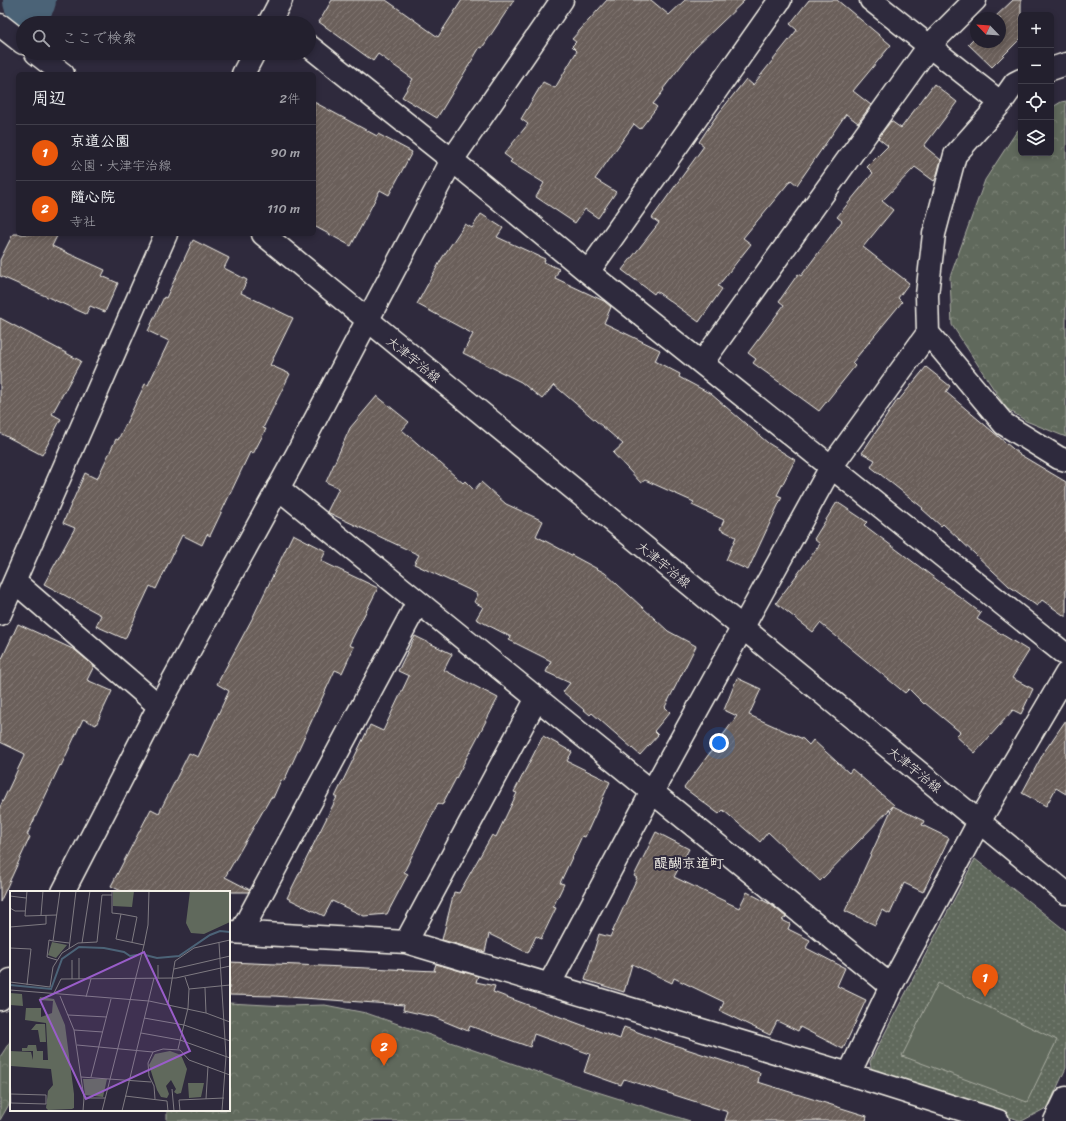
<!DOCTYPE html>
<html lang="ja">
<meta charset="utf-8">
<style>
:root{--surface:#23202e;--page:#2f2d3a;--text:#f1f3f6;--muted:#a3a3aa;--line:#403e4a;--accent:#ea580c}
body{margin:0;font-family:Sriracha,"Klee One",sans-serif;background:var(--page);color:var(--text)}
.controls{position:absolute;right:12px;top:12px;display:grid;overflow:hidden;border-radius:6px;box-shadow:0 2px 6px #0003}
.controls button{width:36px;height:36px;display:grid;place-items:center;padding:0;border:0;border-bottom:1px solid var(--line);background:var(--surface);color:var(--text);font:20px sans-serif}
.compass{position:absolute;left:970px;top:12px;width:36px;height:36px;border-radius:50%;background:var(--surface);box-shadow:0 2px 6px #0003;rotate:295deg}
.you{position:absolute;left:719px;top:743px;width:14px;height:14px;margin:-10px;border:3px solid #fff;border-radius:50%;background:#1a73e8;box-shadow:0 0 0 6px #1a73e833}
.badge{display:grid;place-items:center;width:26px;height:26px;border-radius:50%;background:var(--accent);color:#fff;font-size:13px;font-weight:700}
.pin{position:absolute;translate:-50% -33px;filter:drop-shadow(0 1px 2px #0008)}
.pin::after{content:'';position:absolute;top:21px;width:14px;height:12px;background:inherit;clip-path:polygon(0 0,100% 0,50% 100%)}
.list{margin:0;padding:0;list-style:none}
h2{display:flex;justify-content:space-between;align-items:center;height:52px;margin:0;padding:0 16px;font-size:17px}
h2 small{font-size:13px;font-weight:400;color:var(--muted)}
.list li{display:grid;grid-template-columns:26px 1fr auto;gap:12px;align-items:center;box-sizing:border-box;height:56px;padding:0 16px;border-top:1px solid var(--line)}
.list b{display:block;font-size:15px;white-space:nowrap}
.list p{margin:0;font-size:13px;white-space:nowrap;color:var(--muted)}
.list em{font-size:13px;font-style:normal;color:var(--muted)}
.icon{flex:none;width:22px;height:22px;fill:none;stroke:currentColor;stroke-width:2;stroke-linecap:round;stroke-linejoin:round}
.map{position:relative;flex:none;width:1066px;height:1121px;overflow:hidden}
.search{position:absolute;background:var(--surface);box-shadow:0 2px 6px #0003;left:16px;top:16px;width:300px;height:44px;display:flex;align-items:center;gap:10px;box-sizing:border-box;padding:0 14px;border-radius:22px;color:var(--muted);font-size:15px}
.panel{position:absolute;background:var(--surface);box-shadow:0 2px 6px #0003;left:16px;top:72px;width:300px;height:164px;border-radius:6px}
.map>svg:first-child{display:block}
.green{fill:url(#green-dots);stroke:#aaada2}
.forest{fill:url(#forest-crowns);stroke:#aaada2}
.pitch{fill:#60695c;stroke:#aaada2}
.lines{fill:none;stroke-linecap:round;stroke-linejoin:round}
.river{stroke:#4c6377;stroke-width:52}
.building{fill:url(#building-hatch);stroke:#f4f1e8}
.minor-casing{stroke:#f4f1e8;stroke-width:25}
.major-casing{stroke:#f4f1e8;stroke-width:25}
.minor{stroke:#2f2a3d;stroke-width:22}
.major{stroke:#2f2a3d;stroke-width:22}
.labels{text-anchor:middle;stroke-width:4;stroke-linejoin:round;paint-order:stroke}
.street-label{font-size:13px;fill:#f4f1e8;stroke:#2f2a3d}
.neighbourhood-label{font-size:14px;font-weight:bold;fill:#f4f1e8;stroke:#2f2a3d}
.inset-river{fill:none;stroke:#4c6377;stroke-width:2}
.inset-road{fill:none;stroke:#7e7a81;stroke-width:1}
.view{fill:#995dc9;fill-opacity:0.15;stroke:#995dc9;stroke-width:2}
.inset-edge{fill:none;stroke:#f4f1e8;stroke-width:2}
</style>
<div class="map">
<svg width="1066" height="1121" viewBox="0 0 1066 1121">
<defs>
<pattern id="green-dots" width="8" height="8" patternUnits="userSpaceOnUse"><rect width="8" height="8" fill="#60695c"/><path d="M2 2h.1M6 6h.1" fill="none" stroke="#777f73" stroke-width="1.8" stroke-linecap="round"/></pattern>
<pattern id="forest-crowns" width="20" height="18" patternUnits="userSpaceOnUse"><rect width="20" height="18" fill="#60695c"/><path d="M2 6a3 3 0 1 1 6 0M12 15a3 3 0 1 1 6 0" fill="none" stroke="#777f73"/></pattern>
<pattern id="building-hatch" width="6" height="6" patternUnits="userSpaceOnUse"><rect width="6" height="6" fill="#6b5f5a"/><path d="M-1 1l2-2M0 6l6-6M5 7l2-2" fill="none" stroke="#817672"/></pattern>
</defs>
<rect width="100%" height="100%" fill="#2f2a3d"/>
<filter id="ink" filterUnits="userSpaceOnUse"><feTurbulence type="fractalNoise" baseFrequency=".025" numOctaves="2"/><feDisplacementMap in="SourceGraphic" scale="8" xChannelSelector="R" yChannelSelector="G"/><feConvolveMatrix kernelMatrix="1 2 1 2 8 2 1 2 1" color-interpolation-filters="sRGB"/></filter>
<g filter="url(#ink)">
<path class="green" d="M975,859L1066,931V1068L1048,1107L1022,1121L872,1072L870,1062Z"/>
<path class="forest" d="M1066,101V437L1026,421L1006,408L952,325L950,277L985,180L1017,131L1021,128V153H1051V108L1061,102Z
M229,1003L286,1006L325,1005L366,1013L572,1084L690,1121H167V1110H229Z
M11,1040V1101L0,1120V1057Z"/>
<path class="pitch" d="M938,983L1057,1040L1027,1102L902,1056Z"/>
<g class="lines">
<path class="river" d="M29,1L30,0"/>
</g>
<path class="building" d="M332,0H386L438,37L462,0H514L482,48L480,47L437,118L402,97L413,79L378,54L373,61L319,22Z
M607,0H651L669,15L685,0H745L694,49L663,89L664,90L653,104L657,107L640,129L634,124L595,179L616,192L598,218L585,209L575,223L536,197L544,183L510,162L512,160L504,154L528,124L521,119L543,82L555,88L577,51L572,46L576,42L572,39Z
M809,0H837L891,45L853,91L871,105L858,123L846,114L797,185L791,180L743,238L751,244L718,286L722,289L699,322L656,291L654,294L622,270L659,223L652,218L704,146L699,142L715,118L746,79L753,85L797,30L790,24Z
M1013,0H1021V38L992,67L968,44L976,36V42H1000V18H994Z
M934,84L957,102L924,146L941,160L936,178L934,181L915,167L882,201L893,210L863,247L909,283L898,298L902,302L852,363L855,366L819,411L753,363L756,359L748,353L784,305L779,301L798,274L801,276L842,221L837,217L873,173L867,167L888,146L878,138L891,121L901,128Z
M314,102L377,136L378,134L412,152L389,195L380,190L351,246L314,226Z
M481,214L503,228L497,237L545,259L544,262L559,269L555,278L604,301L611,307L604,323L660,350L655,361L680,374L679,377L711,394L768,443L795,460L777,495L782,497L748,570L726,560L736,537L720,529L724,520L692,505L694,502L645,480L641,483L613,453L623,444L554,385L542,399L521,382L463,353L473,334L417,304L442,258L465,224L472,228Z
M13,234H58L52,246L105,270L102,276L118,283L105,312L90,306L86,314L0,276V260Z
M193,240L229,258L224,268L247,280L241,293L293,318L270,365L290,374L263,428L266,429L253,454L250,452L210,536L207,534L202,545L182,535L156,589L150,586L125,639L96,626L101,615L44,584L75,528L63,523L85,473L97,479L116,439L118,440L145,384L148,385L169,341L148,331L164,297L166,298Z
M0,318L81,361L52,414L61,419L42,455L0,433Z
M926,367L950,386L946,392L1019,454L1066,482V617L1042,600L1037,606L1009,586L943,524L941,526L922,509L923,508L871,467L875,460L862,453L898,399L899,400Z
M377,396L409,422L402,430L463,483L465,481L474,490L481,482L506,504L543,521L536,536L605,573L668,631L696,646L665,707L670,712L654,731L658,735L640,755L592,713L590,715L563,692L570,683L546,672L551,661L509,640L511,637L476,619L483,607L474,602L478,594L414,564L419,555L327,512L339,488L326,482L350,428Z
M837,502L867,522L864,525L981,613L977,619L1029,651L1012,678L1033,689L1021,714L1013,710L975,753L956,736L960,732L925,703L924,704L909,689L905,693L820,623L813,632L776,603L820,544L814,539Z
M293,534L326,551L321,561L378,588L349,645L354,647L342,673L335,670L284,781L281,780L273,798L271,797L225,877L250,890L248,892H123L111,886L151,809L159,813L189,753L198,757L229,691L217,684L252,619Z
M18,624L75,650L94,666L87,680L112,691L96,725L83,719L61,766L60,765L27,835L30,837L0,902V807L25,754L0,742V663Z
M415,636L452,654L444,670L498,698L442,805L438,803L404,872L408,874L387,914L364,916L332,901L324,916L287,898L337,797H335L370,725L383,731L409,676L398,671Z
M737,678L761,689L749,715L803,739L809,745L813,740L849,773L852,769L894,805L820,881L768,832L760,842L723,810L719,814L684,788L737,716L724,710Z
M1066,720V794L1056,788L1046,806L1022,793L1044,752Z
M543,736L572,752L567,761L610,782L585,837L582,836L560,883L564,884L553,907L556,908L541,939L536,936L528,953L489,934L485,952L442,940L454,892L459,893L492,835L496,837L517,793L514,792Z
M893,806L924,821L922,825L949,838L923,892L904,883L890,914L882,910L875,925L845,911Z
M656,832L689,849L674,877L739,908L747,892L770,904L786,917L782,920L790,924L788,929L810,940L806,948L845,968L837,986L866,1000L843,1049L800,1027L798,1031L777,1021L770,1035L720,1011L724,1002L674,978L672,983L632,964L624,992L585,980L599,934L610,937L637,878L634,876Z
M229,962L436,971L434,970L436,964L478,976L476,982L495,986L493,992L620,1039L624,1027L662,1041L760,1073L758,1082L867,1116L866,1121H725L728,1112L624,1079L621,1085L584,1072L590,1054L534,1034L530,1047L470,1026L468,1031L434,1017L403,1010L404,1005L274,996L229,995Z"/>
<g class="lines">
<defs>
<path id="minor" d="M871,0L1001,103
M269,23L281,0
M309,46L452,160L588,272L1066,655
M1051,69L1066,64
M243,74L254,53
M1021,80L1015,83L1001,103L955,155L934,234L927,295L928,333L1004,424L1059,458L1066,460
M588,272L780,0
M702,363L929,46L975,0
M278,488L891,986
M15,582L159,706
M0,614L166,234
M63,892L159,706L297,454L452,160L562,0
M229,932L406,942L849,1074L998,1121
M241,932L418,602
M406,942L537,698
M549,985L652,792L831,467L928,333
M0,999L11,980
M849,1074L891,986L979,822L1066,674
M1055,1121L1066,1098"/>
<path id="major" d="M0,25L23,43
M36,53L63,74
M263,234L1066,893"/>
</defs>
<use href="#minor" class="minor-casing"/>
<use href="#major" class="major-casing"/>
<use href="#minor" class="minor"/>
<use href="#major" class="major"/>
</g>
</g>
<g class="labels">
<g class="street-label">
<text transform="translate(414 359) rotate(39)" y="5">大津宇治線</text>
<text transform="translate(664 564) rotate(39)" y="5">大津宇治線</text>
<text transform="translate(915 769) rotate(39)" y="5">大津宇治線</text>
</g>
<g class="neighbourhood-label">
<text x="689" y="868">醍醐京道町</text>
</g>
</g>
<g transform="translate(10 891)">
<rect width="220" height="220" fill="#2f2a3d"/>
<path d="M42,51L57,54L46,67L38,64ZM26,133H35L36,151H30L28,139H21ZM18,154H26L27,160H33V169H23V160H12V157H17ZM73,188H97L93,206L75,204Z" fill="#60695c"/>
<path d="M103,0H124L122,16L103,15ZM30,106L44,108L55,134L64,203V217L62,218L38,219L36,217L38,200L43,194L41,178L1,175L0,160L21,161L23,169H38L36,132L15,129L16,117H31V126L42,122L43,110L29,109ZM160,160L171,164L177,178L171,202L167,203L164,201L166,198L161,189L156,195L159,203L157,207L151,206L147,199L139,174L145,163Z" fill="#60695c"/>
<path d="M0,102L12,103L13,115L0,114Z" fill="#60695c"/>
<path d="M180,0H220V31L194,43L181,42L176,32ZM75,190H84V204H76ZM178,192H194L191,206L179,207Z" fill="#60695c"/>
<path class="inset-river" d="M135,64L147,67L169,65L200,44L210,40L220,41M0,94L41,98L52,68L69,56L94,57L114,61L120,65L127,64"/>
<path class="inset-road" d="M17,0L15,25L47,24M102,0V22L111,23M0,5L16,7M0,17L5,20H15M31,24L33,0M0,36L36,33V24M43,50L59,52M122,51L127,26L111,23L106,48L134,54M72,52L80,0M209,52L216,165L212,220M0,57L21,58L17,94M59,58L66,0M69,67V88M47,69L37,66L39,49L43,50L50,0M148,74V87M164,78L220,65M62,88V69M0,91L40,96L43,76L52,62L68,52L87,51L92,4H102M195,97L196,122M179,98L220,94M0,99L139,110L196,122L220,131M43,104L51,88L166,87L220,75M50,105L64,139L74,207L73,220M76,106L81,88M158,113L165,70L184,57L220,49M58,124L97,126M134,127L174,134L220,150M64,139L93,141M131,142L170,149L220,167M67,154L143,161M168,158L178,117L179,98L175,86M0,179L1,212L36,213V204L1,203M71,186L141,191M81,186L101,108M162,198L164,220M115,205L157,210L158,220M74,207H95M145,208L144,195L139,185L138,172L143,161L153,158L170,159L179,169L220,184M196,208L198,175M92,220L134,54L138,34L139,0M112,220L144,87M170,220L169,209L214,207"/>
<path class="view" d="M134,61L180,160L76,208L30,109Z"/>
<rect width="220" height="220" class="inset-edge"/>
</g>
</svg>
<div class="controls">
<button>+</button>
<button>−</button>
<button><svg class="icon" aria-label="locate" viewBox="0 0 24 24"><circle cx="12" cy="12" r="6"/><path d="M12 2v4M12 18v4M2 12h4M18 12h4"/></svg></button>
<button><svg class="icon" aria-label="layers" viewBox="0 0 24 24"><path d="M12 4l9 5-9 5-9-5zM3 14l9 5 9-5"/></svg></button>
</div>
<svg class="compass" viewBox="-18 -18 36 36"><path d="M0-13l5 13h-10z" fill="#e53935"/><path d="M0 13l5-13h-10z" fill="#a3a3aa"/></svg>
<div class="you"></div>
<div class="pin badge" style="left:985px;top:997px">1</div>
<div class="pin badge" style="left:384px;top:1066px">2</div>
<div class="search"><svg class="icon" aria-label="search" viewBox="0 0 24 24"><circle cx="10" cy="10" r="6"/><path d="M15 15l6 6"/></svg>ここで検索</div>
<section class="panel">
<h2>周辺<small>2件</small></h2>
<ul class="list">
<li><span class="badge">1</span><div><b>京道公園</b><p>公園 · 大津宇治線</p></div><em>90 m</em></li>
<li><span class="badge">2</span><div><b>隨心院</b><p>寺社</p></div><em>110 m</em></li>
</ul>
</section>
</div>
